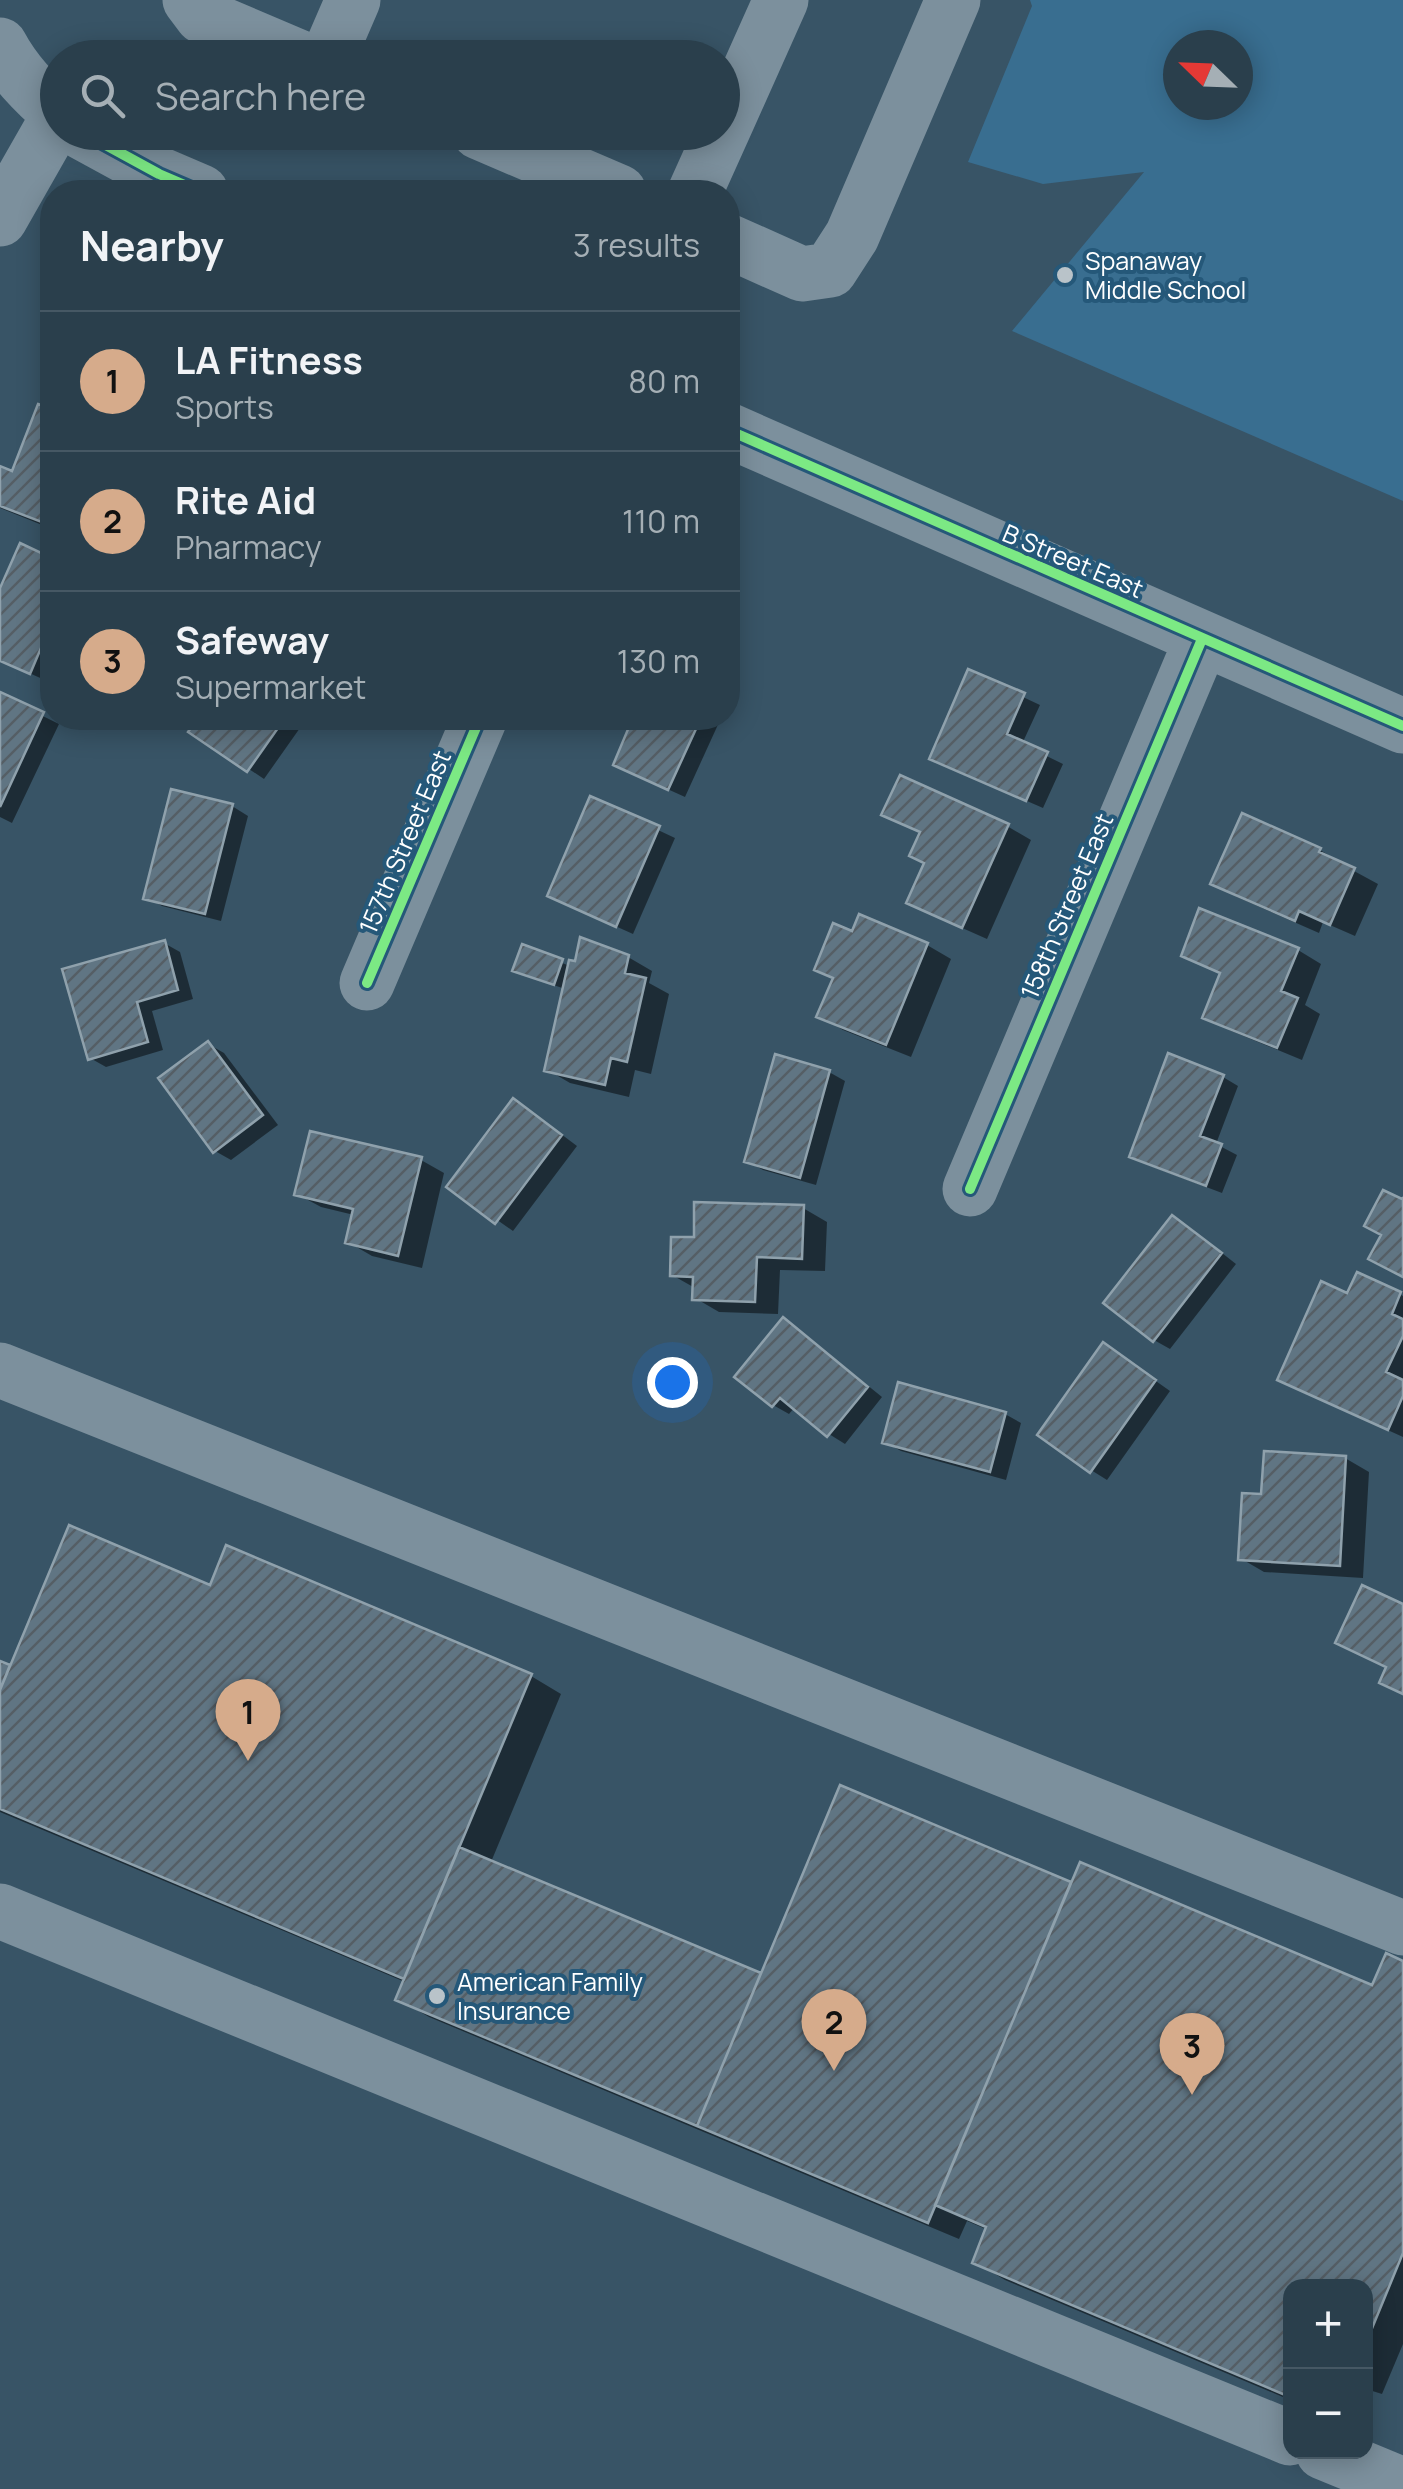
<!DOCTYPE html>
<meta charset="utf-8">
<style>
:root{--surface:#2a3f4c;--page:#364a56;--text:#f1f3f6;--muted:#a5afb5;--line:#465864;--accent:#d6ab8b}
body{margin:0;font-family:Manrope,sans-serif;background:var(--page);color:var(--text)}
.controls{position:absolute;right:30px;bottom:30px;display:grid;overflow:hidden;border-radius:20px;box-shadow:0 5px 25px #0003}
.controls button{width:90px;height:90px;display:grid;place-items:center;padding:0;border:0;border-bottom:2px solid var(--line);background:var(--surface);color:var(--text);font:50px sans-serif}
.compass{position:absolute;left:1163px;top:30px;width:90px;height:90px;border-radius:50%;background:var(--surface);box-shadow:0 5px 25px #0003;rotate:293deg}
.you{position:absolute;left:672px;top:1382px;width:35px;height:35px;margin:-25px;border:8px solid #fff;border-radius:50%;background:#1a73e8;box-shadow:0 0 0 15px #1a73e833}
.badge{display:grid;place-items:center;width:65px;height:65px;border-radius:50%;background:var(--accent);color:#111;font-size:32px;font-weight:700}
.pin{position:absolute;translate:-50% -82px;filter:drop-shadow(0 2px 5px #0008)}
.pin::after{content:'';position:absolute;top:52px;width:35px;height:30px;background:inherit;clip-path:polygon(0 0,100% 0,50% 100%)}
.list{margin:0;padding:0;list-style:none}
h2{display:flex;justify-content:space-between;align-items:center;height:130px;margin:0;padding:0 40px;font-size:42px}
h2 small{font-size:32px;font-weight:400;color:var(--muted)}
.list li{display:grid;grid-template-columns:65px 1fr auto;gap:30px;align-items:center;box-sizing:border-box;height:140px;padding:0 40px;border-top:2px solid var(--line)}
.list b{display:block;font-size:38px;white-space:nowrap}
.list p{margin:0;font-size:32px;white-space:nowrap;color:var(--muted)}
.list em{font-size:32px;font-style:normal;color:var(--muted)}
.icon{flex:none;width:55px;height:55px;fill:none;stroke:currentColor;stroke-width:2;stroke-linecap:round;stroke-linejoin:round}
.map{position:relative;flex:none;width:1403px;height:2489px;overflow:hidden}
.search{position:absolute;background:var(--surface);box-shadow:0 5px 25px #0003;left:40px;top:40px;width:700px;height:110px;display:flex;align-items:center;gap:25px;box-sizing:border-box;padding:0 35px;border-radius:55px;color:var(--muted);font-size:38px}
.panel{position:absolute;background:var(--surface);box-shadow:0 5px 25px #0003;left:40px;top:180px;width:700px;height:550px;border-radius:40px}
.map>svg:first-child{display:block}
.garden{fill:#396e90;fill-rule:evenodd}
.shadow{fill:#0007}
.building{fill:url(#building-hatch);stroke:#8fa1ac;stroke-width:2.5}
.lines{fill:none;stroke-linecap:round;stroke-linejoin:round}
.minor{stroke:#7c909d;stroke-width:55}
.cycleway-casing{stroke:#255879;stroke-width:16}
.cycleway{stroke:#7ce984;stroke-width:10}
.poi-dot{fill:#b9c3c9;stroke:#255879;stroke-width:4}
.labels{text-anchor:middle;stroke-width:8;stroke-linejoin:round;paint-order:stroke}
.poi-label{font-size:25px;fill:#fff;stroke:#255879;text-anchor:start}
.street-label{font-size:25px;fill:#fff;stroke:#255879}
</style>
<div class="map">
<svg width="1403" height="2489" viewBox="0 0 1403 2489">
<defs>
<pattern id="building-hatch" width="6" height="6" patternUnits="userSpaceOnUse" patternTransform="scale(2.5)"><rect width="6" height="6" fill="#607583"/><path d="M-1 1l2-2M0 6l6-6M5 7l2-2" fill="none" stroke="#555e65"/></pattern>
</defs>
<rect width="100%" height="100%" fill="#385466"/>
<path class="garden" d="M1030,0H1403V501L1012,331L1144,172L1043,184L968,162L1032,6ZM1178,45H1238V105H1178Z"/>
<path class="shadow" d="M39,407L52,412V529L0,508V469L13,474Z
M21,547L52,560V668L47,681L0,660V595Z
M970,672L1040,705L1022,744L1063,764L1043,808L948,767Z
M0,695L59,724L12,823L0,817Z
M201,718H307L264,779L192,731Z
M610,718H721L685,797L632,773V728Z
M592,799L675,838L633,934L566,904Z
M232,806L248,816L221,921L162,906L146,897Z
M884,814L1007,826L1031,840L987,939L933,915L910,902L927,863L922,834Z
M1320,850L1344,864L1343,865L1378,884L1355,936L1323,922L1319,933L1237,897L1214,883Z
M854,934L927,945L951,959L911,1057L843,1030L820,1016Z
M164,943L180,952L193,999L152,1011L163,1050L106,1067L90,1058Z
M523,948L570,966L628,957L652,971L649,983L669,994L651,1074L635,1070L629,1097L570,1083L546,1069L565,989L522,974Z
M1298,950L1321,964L1305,1005L1320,1014L1302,1060L1229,1030L1206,1017L1222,975L1184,955Z
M208,1044L224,1053L278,1125L231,1160L215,1151Z
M829,1072L845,1081L816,1185L763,1170L747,1161Z
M1223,1077L1238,1086L1216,1144L1237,1155L1222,1193L1148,1165L1132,1156Z
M529,1110L577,1146L513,1231L449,1186Z
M421,1160L444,1173L422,1268L372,1256L348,1242L354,1215L321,1207L297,1194Z
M803,1208L827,1222L825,1271L780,1270L778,1314L719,1312L695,1298V1288L672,1275L696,1240Z
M1173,1218L1189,1227L1236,1264L1170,1349L1154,1340Z
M1358,1275L1403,1296V1437L1304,1392L1280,1379L1348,1296Z
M784,1321L799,1330L882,1397L845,1444L829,1434L795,1407L789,1414L773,1405Z
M1119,1355L1170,1391L1107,1480L1091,1470Z
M1005,1414L1021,1423L1006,1480L901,1451L885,1442Z
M1345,1458L1369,1472L1363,1578L1264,1572L1240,1558Z
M212,1588L531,1676L561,1694L491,1862L762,1976L841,1789L1072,1886L1374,1988L1403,1963V2344L1382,2394L1366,2389V2286H1290V2400L1005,2280L975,2262L988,2230L967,2221L959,2239L429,2017L398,1999L405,1982L0,1812V1664L12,1669Z"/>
<path class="building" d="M38,404L52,409V526L0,506V466L12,471Z
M20,543L52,558V622L30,674L0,661V588Z
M968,669L1025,693L1007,734L1048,752L1026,801L929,759Z
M0,692L44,712L0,807Z
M198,718H285L247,772L188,732Z
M609,718H701L668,790L613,765L629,727Z
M900,775L1009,824L962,928L906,903L924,863L909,856L920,832L881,815Z
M171,789L233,804L205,914L143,899Z
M590,796L660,826L616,927L547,896Z
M1242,813L1321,848L1319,852L1355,868L1330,925L1299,911L1295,921L1210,884Z
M1199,908L1299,948L1281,991L1298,998L1277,1048L1202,1018L1220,973L1181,956Z
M859,914L928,943L886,1045L816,1017L833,978L814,970L833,923L852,931Z
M580,937L629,955L625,973L646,978L627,1062L611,1058L605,1085L544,1071L569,960L575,961Z
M165,940L178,990L137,1002L148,1042L88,1060L62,969Z
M522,944L563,959L554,985L512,971Z
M208,1041L263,1115L213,1153L158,1078Z
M1168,1053L1224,1075L1200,1136L1222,1144L1206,1186L1129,1157Z
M775,1054L830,1070L800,1178L744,1162Z
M513,1098L562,1135L495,1224L446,1187Z
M310,1131L422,1157L398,1256L345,1243L353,1209L294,1195Z
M1383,1190L1402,1199L1403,1198V1277L1368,1259L1381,1235L1364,1226Z
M694,1202L804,1205L802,1259L757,1257L755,1302L692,1300L693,1277L670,1276L671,1237H694Z
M1172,1215L1222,1253L1153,1342L1103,1303Z
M1357,1272L1401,1292L1392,1314L1403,1319V1336L1386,1372L1403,1380V1396L1388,1430L1277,1380L1321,1281L1347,1293Z
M783,1317L868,1387L827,1437L780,1398L772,1407L734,1377Z
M1103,1342L1156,1380L1090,1473L1037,1435Z
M898,1382L1006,1412L990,1472L882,1443Z
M1264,1451L1346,1456L1340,1566L1238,1560L1242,1493L1261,1494Z
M69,1525L210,1585L226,1545L532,1674L404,1979L0,1809V1690Z
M1362,1585L1403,1604V1694L1379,1683L1386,1667L1335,1643Z
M0,1661L10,1665L0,1690Z
M840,1785L1071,1882L928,2223L697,2126Z
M459,1847L761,1973L697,2126L395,2000Z
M1080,1862L1372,1985L1386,1953L1403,1961V2253L1366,2343V2286H1290V2397L972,2263L986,2227L935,2205Z"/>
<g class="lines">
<path class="minor" d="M190,0L202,16L301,58
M0,45C15,73 34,92 58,113
M328,58L353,0
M82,132L159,174L201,192
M479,132L619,192
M722,132L781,0
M695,192L722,132
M0,219L58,117
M728,241L802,274L830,270L852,236L953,0
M728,430L1403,726
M367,983L480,718
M970,1189L1202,639
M0,1370L1403,1928
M0,1911L1290,2438
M1323,2452L1403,2485"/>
<defs>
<path id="cycleway" d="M82,132L159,174L201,192
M728,430L1403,726
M367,983L480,718
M970,1189L1202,639"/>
</defs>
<use href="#cycleway" class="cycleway-casing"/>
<use href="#cycleway" class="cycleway"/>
</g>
<g class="poi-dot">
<circle cx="1065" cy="275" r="10"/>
<circle cx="437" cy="1996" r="10"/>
</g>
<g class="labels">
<g class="poi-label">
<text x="1085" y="270">Spanaway<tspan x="1085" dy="29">Middle School</tspan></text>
<text x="457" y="1991">American Family<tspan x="457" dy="29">Insurance</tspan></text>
</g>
<g class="street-label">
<text transform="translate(1073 561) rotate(23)" y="9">B Street East</text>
<text transform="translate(405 842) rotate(-67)" y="9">157th Street East</text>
<text transform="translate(1067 906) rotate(-67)" y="9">158th Street East</text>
</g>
</g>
</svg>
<div class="controls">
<button>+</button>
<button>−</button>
</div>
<svg class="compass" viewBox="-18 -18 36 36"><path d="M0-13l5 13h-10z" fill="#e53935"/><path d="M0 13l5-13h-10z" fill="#a5afb5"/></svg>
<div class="you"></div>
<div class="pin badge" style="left:248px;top:1761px">1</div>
<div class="pin badge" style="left:834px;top:2071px">2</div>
<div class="pin badge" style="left:1192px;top:2095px">3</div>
<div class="search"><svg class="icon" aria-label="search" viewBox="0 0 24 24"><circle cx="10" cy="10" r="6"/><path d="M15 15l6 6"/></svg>Search here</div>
<section class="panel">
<h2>Nearby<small>3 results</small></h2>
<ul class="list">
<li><span class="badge">1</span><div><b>LA Fitness</b><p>Sports</p></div><em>80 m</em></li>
<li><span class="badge">2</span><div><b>Rite Aid</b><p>Pharmacy</p></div><em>110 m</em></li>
<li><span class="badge">3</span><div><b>Safeway</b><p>Supermarket</p></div><em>130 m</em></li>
</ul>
</section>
</div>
